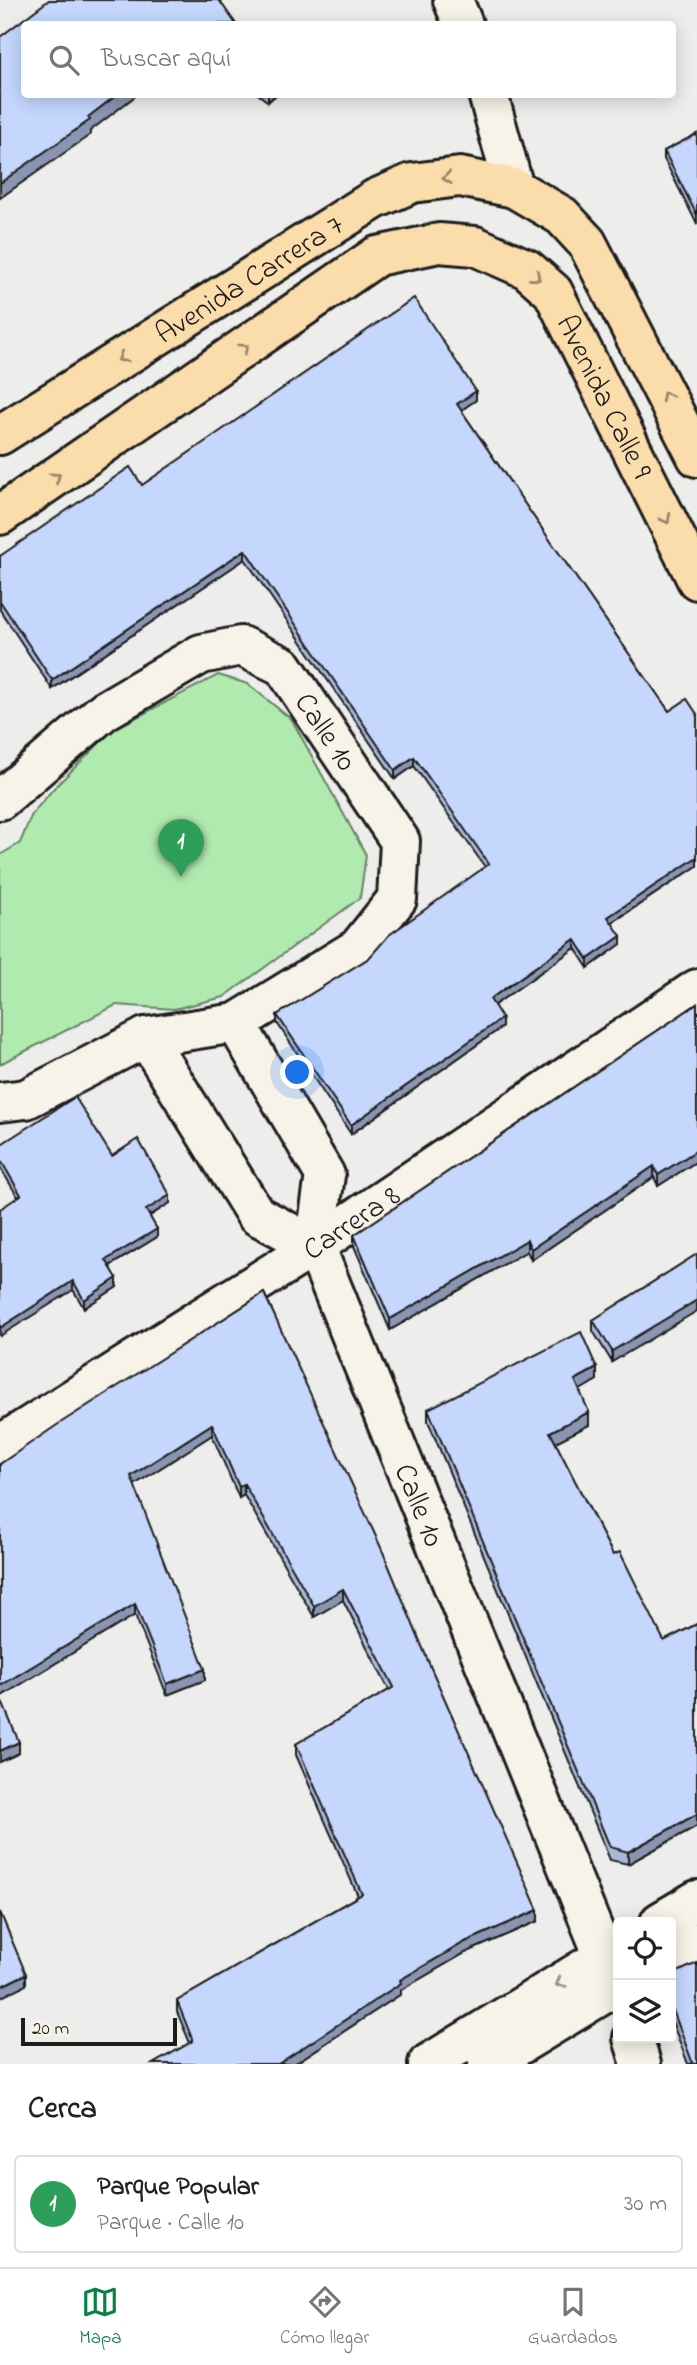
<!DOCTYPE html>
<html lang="es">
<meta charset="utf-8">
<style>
:root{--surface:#fff;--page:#f2f2f2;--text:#222;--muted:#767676;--line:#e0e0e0;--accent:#0b8043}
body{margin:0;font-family:"Indie Flower",sans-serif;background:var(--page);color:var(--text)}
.controls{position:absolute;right:21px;bottom:21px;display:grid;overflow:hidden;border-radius:7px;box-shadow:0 4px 18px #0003}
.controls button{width:63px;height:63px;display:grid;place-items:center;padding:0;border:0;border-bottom:2px solid var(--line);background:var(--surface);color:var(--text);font:35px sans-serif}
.scale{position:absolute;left:21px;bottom:18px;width:156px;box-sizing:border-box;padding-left:7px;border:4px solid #1c1c1c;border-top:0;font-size:19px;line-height:24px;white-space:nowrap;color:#1c1c1c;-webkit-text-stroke:5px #f7f3e8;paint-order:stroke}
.you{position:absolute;left:298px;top:1073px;width:24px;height:24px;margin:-18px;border:5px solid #fff;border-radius:50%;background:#1a73e8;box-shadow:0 0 0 10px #1a73e833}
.badge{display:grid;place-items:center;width:46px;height:46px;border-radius:50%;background:var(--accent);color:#fff;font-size:23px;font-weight:700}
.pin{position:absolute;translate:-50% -58px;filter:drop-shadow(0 2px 4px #0008)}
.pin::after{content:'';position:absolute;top:37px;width:24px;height:21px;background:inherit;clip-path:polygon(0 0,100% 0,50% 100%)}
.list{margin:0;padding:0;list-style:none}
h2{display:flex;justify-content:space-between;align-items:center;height:91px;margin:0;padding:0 28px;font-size:30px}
h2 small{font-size:23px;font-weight:400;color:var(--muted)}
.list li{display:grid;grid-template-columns:46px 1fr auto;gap:21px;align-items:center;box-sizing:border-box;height:98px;margin:0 14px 14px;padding:0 14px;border:2px solid var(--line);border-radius:7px}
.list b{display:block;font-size:26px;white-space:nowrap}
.list p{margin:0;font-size:23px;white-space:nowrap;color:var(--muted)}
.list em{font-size:23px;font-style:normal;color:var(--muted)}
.icon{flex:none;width:38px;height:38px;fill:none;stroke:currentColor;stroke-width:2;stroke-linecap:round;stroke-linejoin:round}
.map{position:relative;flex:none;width:697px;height:2064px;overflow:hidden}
.search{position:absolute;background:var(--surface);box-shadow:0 4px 18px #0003;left:21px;right:21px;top:21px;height:77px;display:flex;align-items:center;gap:18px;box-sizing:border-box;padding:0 24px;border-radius:7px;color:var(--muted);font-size:26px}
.sheet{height:203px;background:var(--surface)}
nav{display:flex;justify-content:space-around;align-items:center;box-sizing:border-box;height:98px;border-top:2px solid var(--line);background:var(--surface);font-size:19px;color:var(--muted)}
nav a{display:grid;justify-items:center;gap:4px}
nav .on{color:var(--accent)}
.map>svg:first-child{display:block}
.green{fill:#b1eaae;stroke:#668365;stroke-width:2}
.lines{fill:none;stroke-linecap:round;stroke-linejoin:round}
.minor-casing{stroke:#1c1c1c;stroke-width:44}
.major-casing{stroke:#1c1c1c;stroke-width:44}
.minor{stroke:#f7f3e8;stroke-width:38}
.major{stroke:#fbddab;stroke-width:38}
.wall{fill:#a9b9da;stroke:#1c1c1c;stroke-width:2}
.shaded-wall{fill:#8a96b1;stroke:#1c1c1c;stroke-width:2}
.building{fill:#c5d7fd;stroke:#1c1c1c;stroke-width:2}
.oneway{stroke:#97866b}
.oneway2{stroke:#94928c}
.labels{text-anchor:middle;stroke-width:5;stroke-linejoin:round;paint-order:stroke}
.street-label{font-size:30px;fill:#1c1c1c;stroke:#f7f3e8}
</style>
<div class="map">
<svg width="697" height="2064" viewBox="0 0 697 2064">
<rect width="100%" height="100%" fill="#ededec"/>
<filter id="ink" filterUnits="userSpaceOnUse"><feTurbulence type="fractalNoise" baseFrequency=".0143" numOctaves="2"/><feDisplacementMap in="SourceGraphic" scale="14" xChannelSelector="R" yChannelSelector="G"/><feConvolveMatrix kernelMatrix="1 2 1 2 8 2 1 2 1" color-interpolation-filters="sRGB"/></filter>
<g filter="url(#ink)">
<path class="green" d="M218,675L248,684L292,720L366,855L360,898L224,997L174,1009L116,1005L0,1064V855L20,843L32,814L53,789L114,729Z"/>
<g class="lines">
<defs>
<g id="minor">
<path d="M453,0L463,24"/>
<path d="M488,94L514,188"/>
<path id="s1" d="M0,800L104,711L201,654L241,646L283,666L400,841L397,899L358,948L236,1023L146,1037L26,1099L0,1102"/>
<path id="s2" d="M236,1023L325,1175L315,1246L618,1991"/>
<path d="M146,1037L256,1215L315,1246"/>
<path id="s3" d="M0,1445L315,1246L697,989"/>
<path d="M660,1922L697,1900"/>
<path d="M671,1957L697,1942"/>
<path d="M633,2038L641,2064"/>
<path d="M428,2064L618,1948"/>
<path d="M488,2064L618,1985"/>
</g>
<g id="major">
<path id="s4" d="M0,435L375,199L412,183L460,177L514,188L562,216L587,243L697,457"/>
<path id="s5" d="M0,515L377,256L439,243L475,246L527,269L553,292L697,580"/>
</g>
</defs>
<use href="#minor" class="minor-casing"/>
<use href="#major" class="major-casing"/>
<use href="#minor" class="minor"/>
<use href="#major" class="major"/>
</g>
<path class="wall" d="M258,94H276V95L268,102Z
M697,134V224L664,159V151Z
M476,400L461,410L531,513L669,711L697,714V866L612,923L621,944L588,968L575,948L494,1005L502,1027L351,1134L277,1023V1015L369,958L485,867L414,766L395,779L245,559L52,689L0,610V556L142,485Z
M697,1004V1161L658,1186L654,1177L531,1260L527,1251L390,1330L354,1246V1235Z
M0,1145L112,1156L170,1203L150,1216L157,1237L110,1266L117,1287L84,1308L0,1167Z
M697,1254L612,1362L593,1331V1320Z
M264,1293L538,1921L465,1953L401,1990V1994L294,2064H153L190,2043L177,2012V2001L358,1896L296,1755V1744L389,1690L343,1600L314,1617L244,1495L239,1498L212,1435L134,1485L205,1680L167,1695L135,1615L0,1697L19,1753L0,1762V1464Z
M597,1380L579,1390L589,1425L555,1442L613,1555L664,1641L697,1624V1826L628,1864L610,1860L428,1421V1409Z
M671,1975L697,2064H688L671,2019Z"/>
<path class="shaded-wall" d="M118,94H138L90,131V135L0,198V183Z
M268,94H276L268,102Z
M476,391V400L457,413V404Z
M245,550V559L52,689V680Z
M414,757V766L395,779V770Z
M697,857V866L608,925V917Z
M621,936V944L588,968V959Z
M575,939V948L490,1008V999Z
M502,1018V1027L351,1134V1125Z
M697,1150V1161L658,1186V1175Z
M654,1166V1177L531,1260V1249Z
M170,1195V1203L146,1218V1210Z
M157,1229V1237L106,1268V1260Z
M527,1240V1251L390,1330V1319Z
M117,1278V1287L84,1308V1300Z
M73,1281V1290L0,1336V1328Z
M697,1300V1311L612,1362V1351Z
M597,1368V1380L575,1393V1380Z
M589,1412V1425L550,1445V1432Z
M212,1424V1435L131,1487V1476Z
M244,1484V1495L239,1498V1487Z
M343,1589V1600L314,1617V1606Z
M135,1604V1615L0,1697V1686Z
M205,1669V1680L167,1695V1684Z
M19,1742V1753L0,1762V1751Z
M697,1814V1826L628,1864V1852Z
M538,1910V1921L465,1953L401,1990V1994L294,2064H278L400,1980L465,1942Z
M26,1974V1985L0,1998V1987Z"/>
<path class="building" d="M49,0H219L236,24H24V94H118L88,117L90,120L0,183V37Z
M697,134V215L664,151Z
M414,298L476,391L457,404L531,513L669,711L687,699L697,714V857L608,917L621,936L588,959L575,939L490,999L502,1018L351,1125L277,1015L369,958L389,935L489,864L414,757L395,770L245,550L52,680L0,601V556L130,467L142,485Z
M697,1004V1150L658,1175L654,1166L531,1249L527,1240L390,1319L354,1235Z
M75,1097L112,1156L138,1139L170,1195L146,1210L157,1229L106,1260L117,1278L84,1300L73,1281L0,1328V1209L21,1195L0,1159V1145Z
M697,1254V1300L612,1351L593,1320Z
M264,1293L383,1552L431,1668L538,1910L465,1942L400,1980L401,1983L278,2064H153L193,2041L177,2001L362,1894L296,1744L394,1687L343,1589L314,1606L244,1484L239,1487L212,1424L131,1476L205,1669L167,1684L135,1604L0,1686V1464L57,1425Z
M581,1332L597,1368L575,1380L589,1412L550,1432L613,1555L620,1552L664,1641L697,1624V1814L628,1852L610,1847L428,1409Z
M0,1697L19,1742L0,1751Z
M0,1912L26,1974L0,1987Z
M697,1963V2064H693L671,2005V1975Z"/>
<defs><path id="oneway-chevron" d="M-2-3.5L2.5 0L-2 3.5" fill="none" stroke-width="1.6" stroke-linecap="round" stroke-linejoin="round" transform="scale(1.75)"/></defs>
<g class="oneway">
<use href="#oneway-chevron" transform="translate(447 178) rotate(173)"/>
<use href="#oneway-chevron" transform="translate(536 277) rotate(41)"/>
<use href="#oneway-chevron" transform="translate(244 348) rotate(-34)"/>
<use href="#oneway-chevron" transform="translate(122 358) rotate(148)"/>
<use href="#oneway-chevron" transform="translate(666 396) rotate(-117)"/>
<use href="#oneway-chevron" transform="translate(56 477) rotate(-34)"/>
<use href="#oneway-chevron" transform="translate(666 519) rotate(63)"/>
</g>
<use class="oneway2" href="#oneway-chevron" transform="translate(560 1983) rotate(149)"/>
</g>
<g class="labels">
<g class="street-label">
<text dy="10" stroke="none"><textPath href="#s4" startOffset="294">Avenida Carrera 7</textPath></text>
<text dy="10" stroke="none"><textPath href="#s5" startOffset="765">Avenida Calle 9</textPath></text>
<text dy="10" stroke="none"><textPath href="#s1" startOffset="415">Calle 10</textPath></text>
<text dy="10" stroke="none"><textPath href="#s3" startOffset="416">Carrera 8</textPath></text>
<text dy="10" stroke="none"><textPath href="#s2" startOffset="527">Calle 10</textPath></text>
</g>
</g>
</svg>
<div class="controls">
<button><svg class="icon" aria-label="locate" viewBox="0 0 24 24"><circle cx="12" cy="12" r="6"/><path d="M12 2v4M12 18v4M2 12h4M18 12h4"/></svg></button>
<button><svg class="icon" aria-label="layers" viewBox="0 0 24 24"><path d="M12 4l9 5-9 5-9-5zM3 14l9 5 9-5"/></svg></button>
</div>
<div class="scale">20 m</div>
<div class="you"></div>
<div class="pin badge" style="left:181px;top:877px;background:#2e9e5b">1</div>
<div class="search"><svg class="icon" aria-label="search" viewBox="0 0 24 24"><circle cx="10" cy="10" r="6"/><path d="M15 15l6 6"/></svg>Buscar aquí</div>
</div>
<section class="sheet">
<h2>Cerca<small></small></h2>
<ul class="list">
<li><span class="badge" style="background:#2e9e5b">1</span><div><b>Parque Popular</b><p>Parque · Calle 10</p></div><em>30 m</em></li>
</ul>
</section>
<nav>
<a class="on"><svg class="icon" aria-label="map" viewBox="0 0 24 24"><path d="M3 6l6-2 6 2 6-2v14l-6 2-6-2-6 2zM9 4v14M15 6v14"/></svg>Mapa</a>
<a><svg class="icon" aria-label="directions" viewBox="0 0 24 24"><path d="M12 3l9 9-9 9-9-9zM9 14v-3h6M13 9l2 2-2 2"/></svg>Cómo llegar</a>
<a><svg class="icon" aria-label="saved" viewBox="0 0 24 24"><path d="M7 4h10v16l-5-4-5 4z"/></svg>Guardados</a>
</nav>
